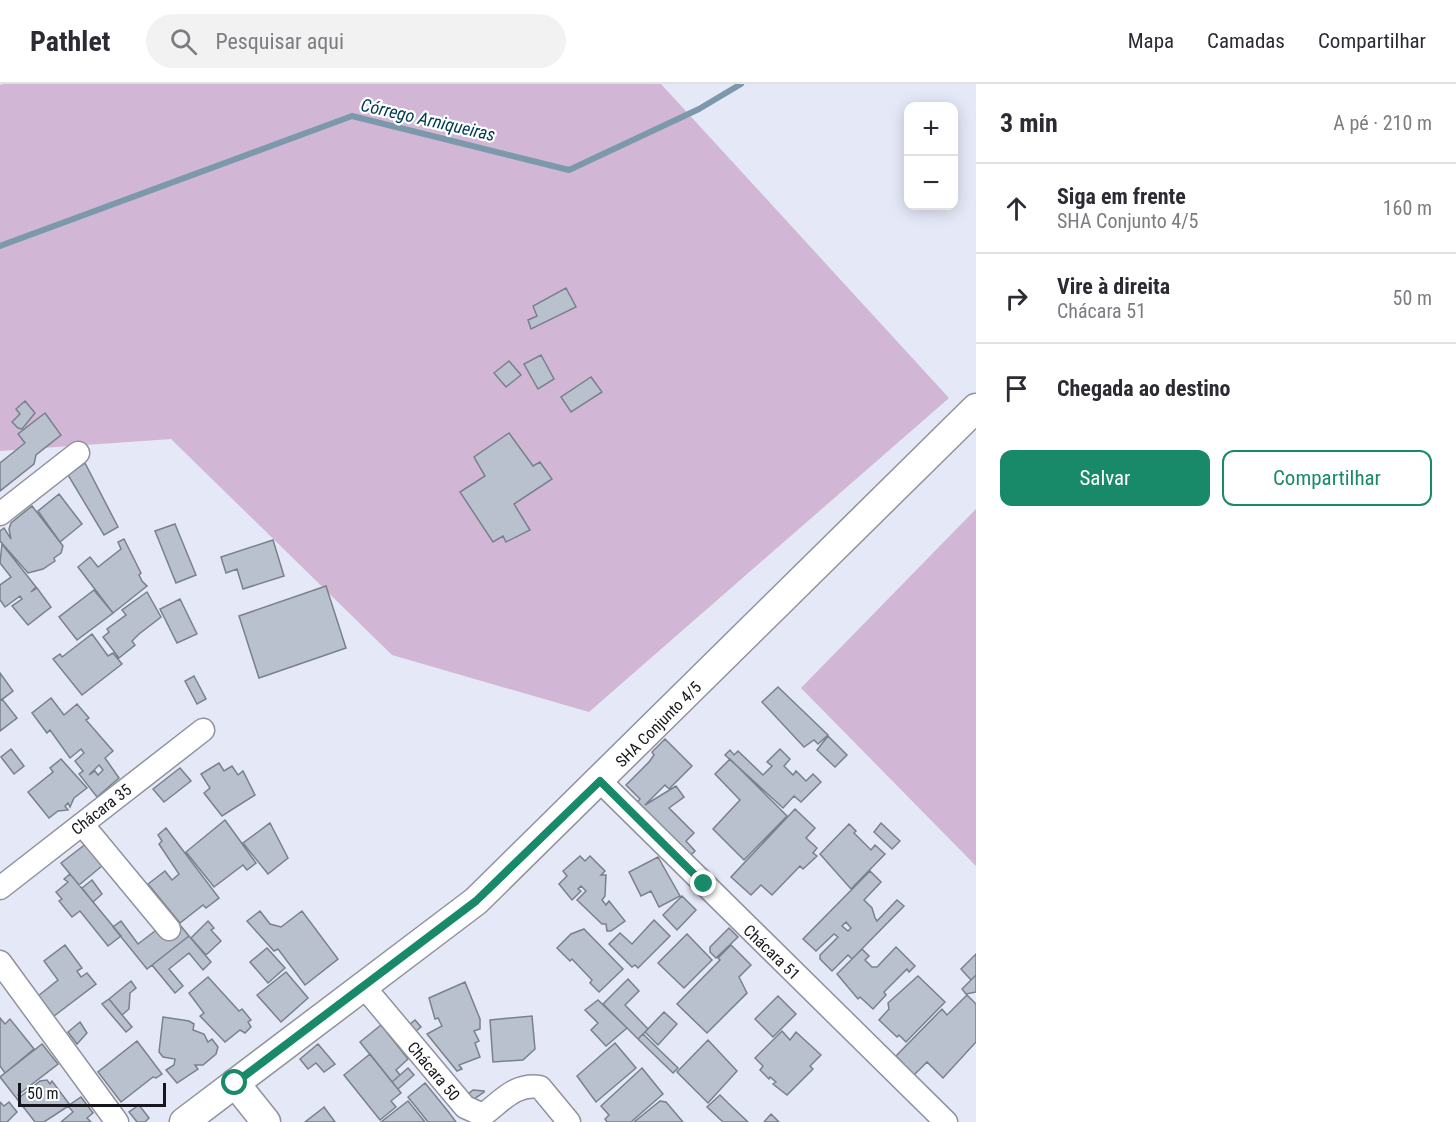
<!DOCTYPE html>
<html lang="pt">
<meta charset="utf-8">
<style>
:root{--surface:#fff;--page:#f2f2f3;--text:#2b2b33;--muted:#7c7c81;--line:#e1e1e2;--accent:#188969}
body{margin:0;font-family:"Roboto Condensed",sans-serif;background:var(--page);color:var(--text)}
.controls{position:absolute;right:18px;top:18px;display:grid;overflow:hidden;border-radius:12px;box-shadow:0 3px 15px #0003}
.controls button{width:54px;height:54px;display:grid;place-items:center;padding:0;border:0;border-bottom:2px solid var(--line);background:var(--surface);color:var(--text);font:30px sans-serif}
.scale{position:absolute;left:18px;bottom:15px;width:148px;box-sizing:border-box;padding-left:6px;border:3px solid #16171c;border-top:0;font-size:16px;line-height:21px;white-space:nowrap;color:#16171c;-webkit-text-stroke:4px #fff;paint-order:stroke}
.stop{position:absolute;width:18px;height:18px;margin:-14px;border:4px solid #188969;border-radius:50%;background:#fff}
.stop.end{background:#188969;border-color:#fff;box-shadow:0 2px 6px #0008}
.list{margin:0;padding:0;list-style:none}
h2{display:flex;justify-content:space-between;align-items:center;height:78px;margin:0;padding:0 24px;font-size:26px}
h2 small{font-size:20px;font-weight:400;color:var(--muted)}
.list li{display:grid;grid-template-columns:39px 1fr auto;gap:18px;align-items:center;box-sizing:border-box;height:90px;padding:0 24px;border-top:2px solid var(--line)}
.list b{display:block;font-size:22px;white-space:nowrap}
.list p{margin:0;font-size:20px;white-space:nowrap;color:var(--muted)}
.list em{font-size:20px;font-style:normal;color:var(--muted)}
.actions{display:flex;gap:12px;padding:18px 24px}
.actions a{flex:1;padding:14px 0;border:2px solid var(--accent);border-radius:12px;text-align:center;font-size:21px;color:var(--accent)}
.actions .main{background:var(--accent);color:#fff}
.icon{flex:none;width:33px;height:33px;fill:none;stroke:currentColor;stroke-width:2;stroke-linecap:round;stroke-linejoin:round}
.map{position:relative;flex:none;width:976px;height:1038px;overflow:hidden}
header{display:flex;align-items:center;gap:36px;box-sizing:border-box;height:84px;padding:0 30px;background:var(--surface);border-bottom:2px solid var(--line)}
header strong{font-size:28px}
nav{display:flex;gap:33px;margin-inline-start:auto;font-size:21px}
.search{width:420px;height:54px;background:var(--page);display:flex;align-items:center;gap:15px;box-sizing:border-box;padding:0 21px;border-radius:33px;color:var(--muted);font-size:22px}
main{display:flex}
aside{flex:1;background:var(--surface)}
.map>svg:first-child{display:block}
.green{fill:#d2b6d6}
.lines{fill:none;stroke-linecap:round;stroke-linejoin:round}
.stream{stroke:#7c99ac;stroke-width:6}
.building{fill:#b8c1cd;stroke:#78818c;stroke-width:1.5;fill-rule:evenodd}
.minor-casing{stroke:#8f929f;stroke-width:25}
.tertiary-casing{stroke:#8f929f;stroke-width:31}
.minor{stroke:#fff;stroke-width:22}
.tertiary{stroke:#fff;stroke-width:28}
.route{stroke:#188969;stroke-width:8}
.labels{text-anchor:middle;stroke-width:4.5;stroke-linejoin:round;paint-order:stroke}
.street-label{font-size:16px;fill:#16171c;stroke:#fff}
.water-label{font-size:18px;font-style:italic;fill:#003b53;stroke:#fff}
</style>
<header>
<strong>Pathlet</strong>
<div class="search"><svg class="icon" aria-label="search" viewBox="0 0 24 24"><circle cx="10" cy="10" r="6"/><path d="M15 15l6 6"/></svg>Pesquisar aqui</div>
<nav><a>Mapa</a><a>Camadas</a><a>Compartilhar</a></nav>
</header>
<main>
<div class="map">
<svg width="976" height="1038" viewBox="0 0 976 1038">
<rect width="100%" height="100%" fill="#e5e8f7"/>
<path class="green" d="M3,0H661L949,314L589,628L392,571L171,355L0,367V1Z
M976,425V782L801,604Z"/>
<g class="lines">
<path class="stream" d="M0,162L352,32L569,86L699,25L741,0"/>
</g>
<path class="building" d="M566,204L576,223L531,245L528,236L537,232L533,222Z
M541,271L554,295L538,305L524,280Z
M509,277L521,291L506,303L494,289Z
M591,293L602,308L571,328L561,313Z
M25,317L35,329L22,345L18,344L12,338L20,330L16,325Z
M45,329L61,351L36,371L34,380L0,407V379L25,359L18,350Z
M509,349L533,382L540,378L552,395L514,420L530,446L506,458L503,452L493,458L460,408L485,392L474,373Z
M85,379L118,443L104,451L68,391Z
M59,410L82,440L60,458L38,427Z
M32,422L63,462L61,469L54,474L55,477L43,485L28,489L0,457V447L4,444L11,455L9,445L11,439Z
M175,440L196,491L176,499L155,447Z
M124,455L141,489L139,491L142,497L147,502L113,529L78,483L90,473L98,483L121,465L118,458Z
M273,456L284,492L243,505L237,485L226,489L221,473Z
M2,460L36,503L31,508L37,504L51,523L28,541L12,522L22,515L20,512L5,523L0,516V501L11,493L0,479Z
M326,502L346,564L259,594L239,532Z
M94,506L113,529L77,556L59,533Z
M147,508L161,533L139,550L132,557L135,561L119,574L103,553L109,548L107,545L126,531L122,526Z
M180,515L197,550L177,559L160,525Z
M92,550L108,572L113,569L122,580L82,611L53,575L60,570L62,573Z
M0,589L13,607L0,617Z
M194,592L206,615L197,620L185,597Z
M778,603L828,651L818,660L814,656L804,663L762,618Z
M51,614L64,631L77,620L89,634L86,636L113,667L105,674L119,694L97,713L79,690L83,687L75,677L84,669L81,665L70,674L50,646L47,649L32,629ZM99,681L103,686L98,691L95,687L89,691Z
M2,615L17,634L0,647V617Z
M828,652L847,671L835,683L817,666Z
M665,655L692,682L669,705L665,701L645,721L676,702L684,713L669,724L694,749L686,757L695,767L689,773L636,719L640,715L626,701L649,678L654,671L652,668Z
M11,665L24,682L14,690L1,673Z
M780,665L790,675L784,682L793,691L796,687L806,697L813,690L821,698L801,718L794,712L783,724L725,671L730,666L734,671L738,667L763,691L772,682L767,678Z
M61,675L87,704L74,714L70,723L68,719L65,722L68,726L58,727L49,734L28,708L53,688L50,684Z
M730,675L787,732L744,776L713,745L740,716L715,690Z
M219,679L224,687L232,682L238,691L243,687L255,711L222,732L204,709L210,704L201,690Z
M180,684L191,697L164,718L153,705Z
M795,725L815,744L806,754L817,764L813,769L817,772L803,785L800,782L772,811L761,801L751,811L731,793Z
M225,736L256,779L247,786L243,781L214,803L186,768Z
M270,739L288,774L268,790L243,759Z
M881,739L900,757L892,765L874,748Z
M849,740L856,747L854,749L871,766L875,761L885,770L851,805L820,770Z
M166,744L219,814L206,824L203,821L180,839L148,800L165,787L172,796L179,790L159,760L162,757L158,751Z
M91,756L108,777L79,801L61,779Z
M580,772L585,777L590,772L605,787L601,791H606L605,812L602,816L606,821L609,817L625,837L611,847H607L606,840H602L577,816L586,807L581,802L578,805L581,807L572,816L559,800L567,792L563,787Z
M658,773L680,812L659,823L651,807L641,812L629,788Z
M870,787L881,798L864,816L872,824L875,834L877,837L897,816L904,822L852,875L848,871L832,887L820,875V871L838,853L834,850L816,867L803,855ZM846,838L851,844L848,847L842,842Z
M70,790L121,852L108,862L80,827L72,833L59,817L62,815L56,808L68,798L64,795Z
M92,796L102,810L93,818L82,804Z
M682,812L696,826L677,846L663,831Z
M260,827L270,840L281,843L302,827L338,875L305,901L278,865L274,867L247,837Z
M654,836L670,852L638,884L635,881L632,883L609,860L620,849L632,860Z
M121,837L138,860L159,844L165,852L180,841L189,852L147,885L113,843Z
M208,837L214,844L211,846L221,857L206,871L191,854Z
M729,844L738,853L716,874L710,868V863Z
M584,845L623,885L599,908L590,899L592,896L572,875L570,877L557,864L571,850Z
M687,850L712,876L684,904L658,879Z
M189,852L211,878L203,886L189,869L169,885L183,902L175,909L152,881Z
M65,861L82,884L77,887L81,893L87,889L96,900L54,932L38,912L58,896L44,877Z
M731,861L751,881L739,893L747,909L707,949L677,920L720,876L718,874Z
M896,863L915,882L909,888L907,885L884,908L886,911L873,925L860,913L858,915L837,890L862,865L869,872L865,876L872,883H877Z
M267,864L285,884L268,899L250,878Z
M976,870V891L971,896L961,885Z
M286,888L308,914L281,938L257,911Z
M976,891V908L966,910L962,905Z
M918,892L945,918L906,958L899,951L897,953L879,936L889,925L888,919Z
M208,893L239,927L242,925L251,936L248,938L251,943L245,949L240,946L225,958L200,932L204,929L189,909Z
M628,895L639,907L625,921L648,945L638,955L603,920Z
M131,897L136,904L130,909L129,925L122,931L109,915Z
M465,898L480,935V945L474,947L479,957L475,959L480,973L459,981L462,985L457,987L427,950L442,942L438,934L435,935L429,914Z
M967,911L976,920V958L943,994L927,978L914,991L896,972L942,925L947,931Z
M778,912L796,930L773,953L755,935Z
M109,915L132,943L126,948L102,920Z
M598,916L627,944L606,962L591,946L598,939L585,926Z
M664,928L677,940L658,961L645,948Z
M532,932L535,965L523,976L493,978L490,936Z
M163,933L189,937L194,940L193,946L204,950L208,958L212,955L218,963L216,970L203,981H195L198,985L177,999L166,986L174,981L175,975L163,973L159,968Z
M0,934L5,940L10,935L34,965L5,989L0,982Z
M415,936L421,943L400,960L394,953Z
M80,938L87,949L77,960L68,948Z
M381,941L408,975L396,986L400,991L392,998L360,958Z
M782,947L790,956L796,948L821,971L810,982L813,985L787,1011L773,1000L776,998L770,993L769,995L760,986L763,982L755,974Z
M643,950L678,984L673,989L638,955Z
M708,956L737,987L708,1019L677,988Z
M137,957L162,990L156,994L153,993L121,1018L98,988Z
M615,959L636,984L596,1018L577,992Z
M42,960L58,980L18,1011L20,1013L40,997L47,996L50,1000L52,997L70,1021L44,1038H35L0,993Z
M318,960L335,980L324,988L316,979L308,985L300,975Z
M370,970L401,1009L391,1017L396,1023L380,1036L344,991Z
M408,984L414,991L398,1005L392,998Z
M642,984L663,1010L631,1038H607L605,1035L609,1031L601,1022Z
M425,999L447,1026L456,1038H428L408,1013Z
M473,1006L484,1007V1008L474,1015L467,1011Z
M720,1011L728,1019L748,1038H723L707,1023Z
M81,1013L93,1029L87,1034L91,1038H61L73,1028L68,1022Z
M408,1017L425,1038H381Z
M660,1017L666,1018L683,1038H634Z
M0,1018L4,1022L9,1018L17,1028L7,1038H0Z
M139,1021L149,1034L145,1038H137L129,1028Z
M324,1023L335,1038H305L323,1024Z
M771,1030L779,1038H764Z"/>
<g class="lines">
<defs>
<path id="minor" d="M0,430L78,369
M600,697L946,1038
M82,740L169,845
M0,804L203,646
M0,878L117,1038
M365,904L465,1023L483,1031C502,1017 515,999 540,1003L569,1038"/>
<path id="tertiary" d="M235,999L266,1038
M184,1038L476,817L976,324"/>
</defs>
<use href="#minor" class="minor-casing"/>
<use href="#tertiary" class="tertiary-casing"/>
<use href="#minor" class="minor"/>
<use href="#tertiary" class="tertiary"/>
</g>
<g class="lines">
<path class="route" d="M235,999L476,817L600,697L704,800"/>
</g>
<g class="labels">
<g class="street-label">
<text transform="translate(658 640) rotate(-45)" y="6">SHA Conjunto 4/5</text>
<text transform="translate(101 725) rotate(-38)" y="6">Chácara 35</text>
<text transform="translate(772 868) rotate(44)" y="6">Chácara 51</text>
<text transform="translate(434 987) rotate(50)" y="6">Chácara 50</text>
</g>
<g class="water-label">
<text transform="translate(428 36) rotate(13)" y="6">Córrego Arniqueiras</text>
</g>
</g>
</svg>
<div class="controls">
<button>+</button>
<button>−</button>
</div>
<div class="scale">50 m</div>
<div class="stop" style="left:235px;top:999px"></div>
<div class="stop end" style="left:704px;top:800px"></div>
</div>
<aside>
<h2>3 min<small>A pé · 210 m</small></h2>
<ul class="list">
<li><svg class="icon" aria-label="ahead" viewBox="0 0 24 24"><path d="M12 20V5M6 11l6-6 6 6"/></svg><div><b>Siga em frente</b><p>SHA Conjunto 4/5</p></div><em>160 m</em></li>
<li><svg class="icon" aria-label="right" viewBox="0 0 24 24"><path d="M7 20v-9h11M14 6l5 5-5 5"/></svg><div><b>Vire à direita</b><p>Chácara 51</p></div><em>50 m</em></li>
<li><svg class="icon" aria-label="arrive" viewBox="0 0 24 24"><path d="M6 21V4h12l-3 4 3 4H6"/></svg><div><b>Chegada ao destino</b></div></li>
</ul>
<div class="actions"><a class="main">Salvar</a><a>Compartilhar</a></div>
</aside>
</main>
